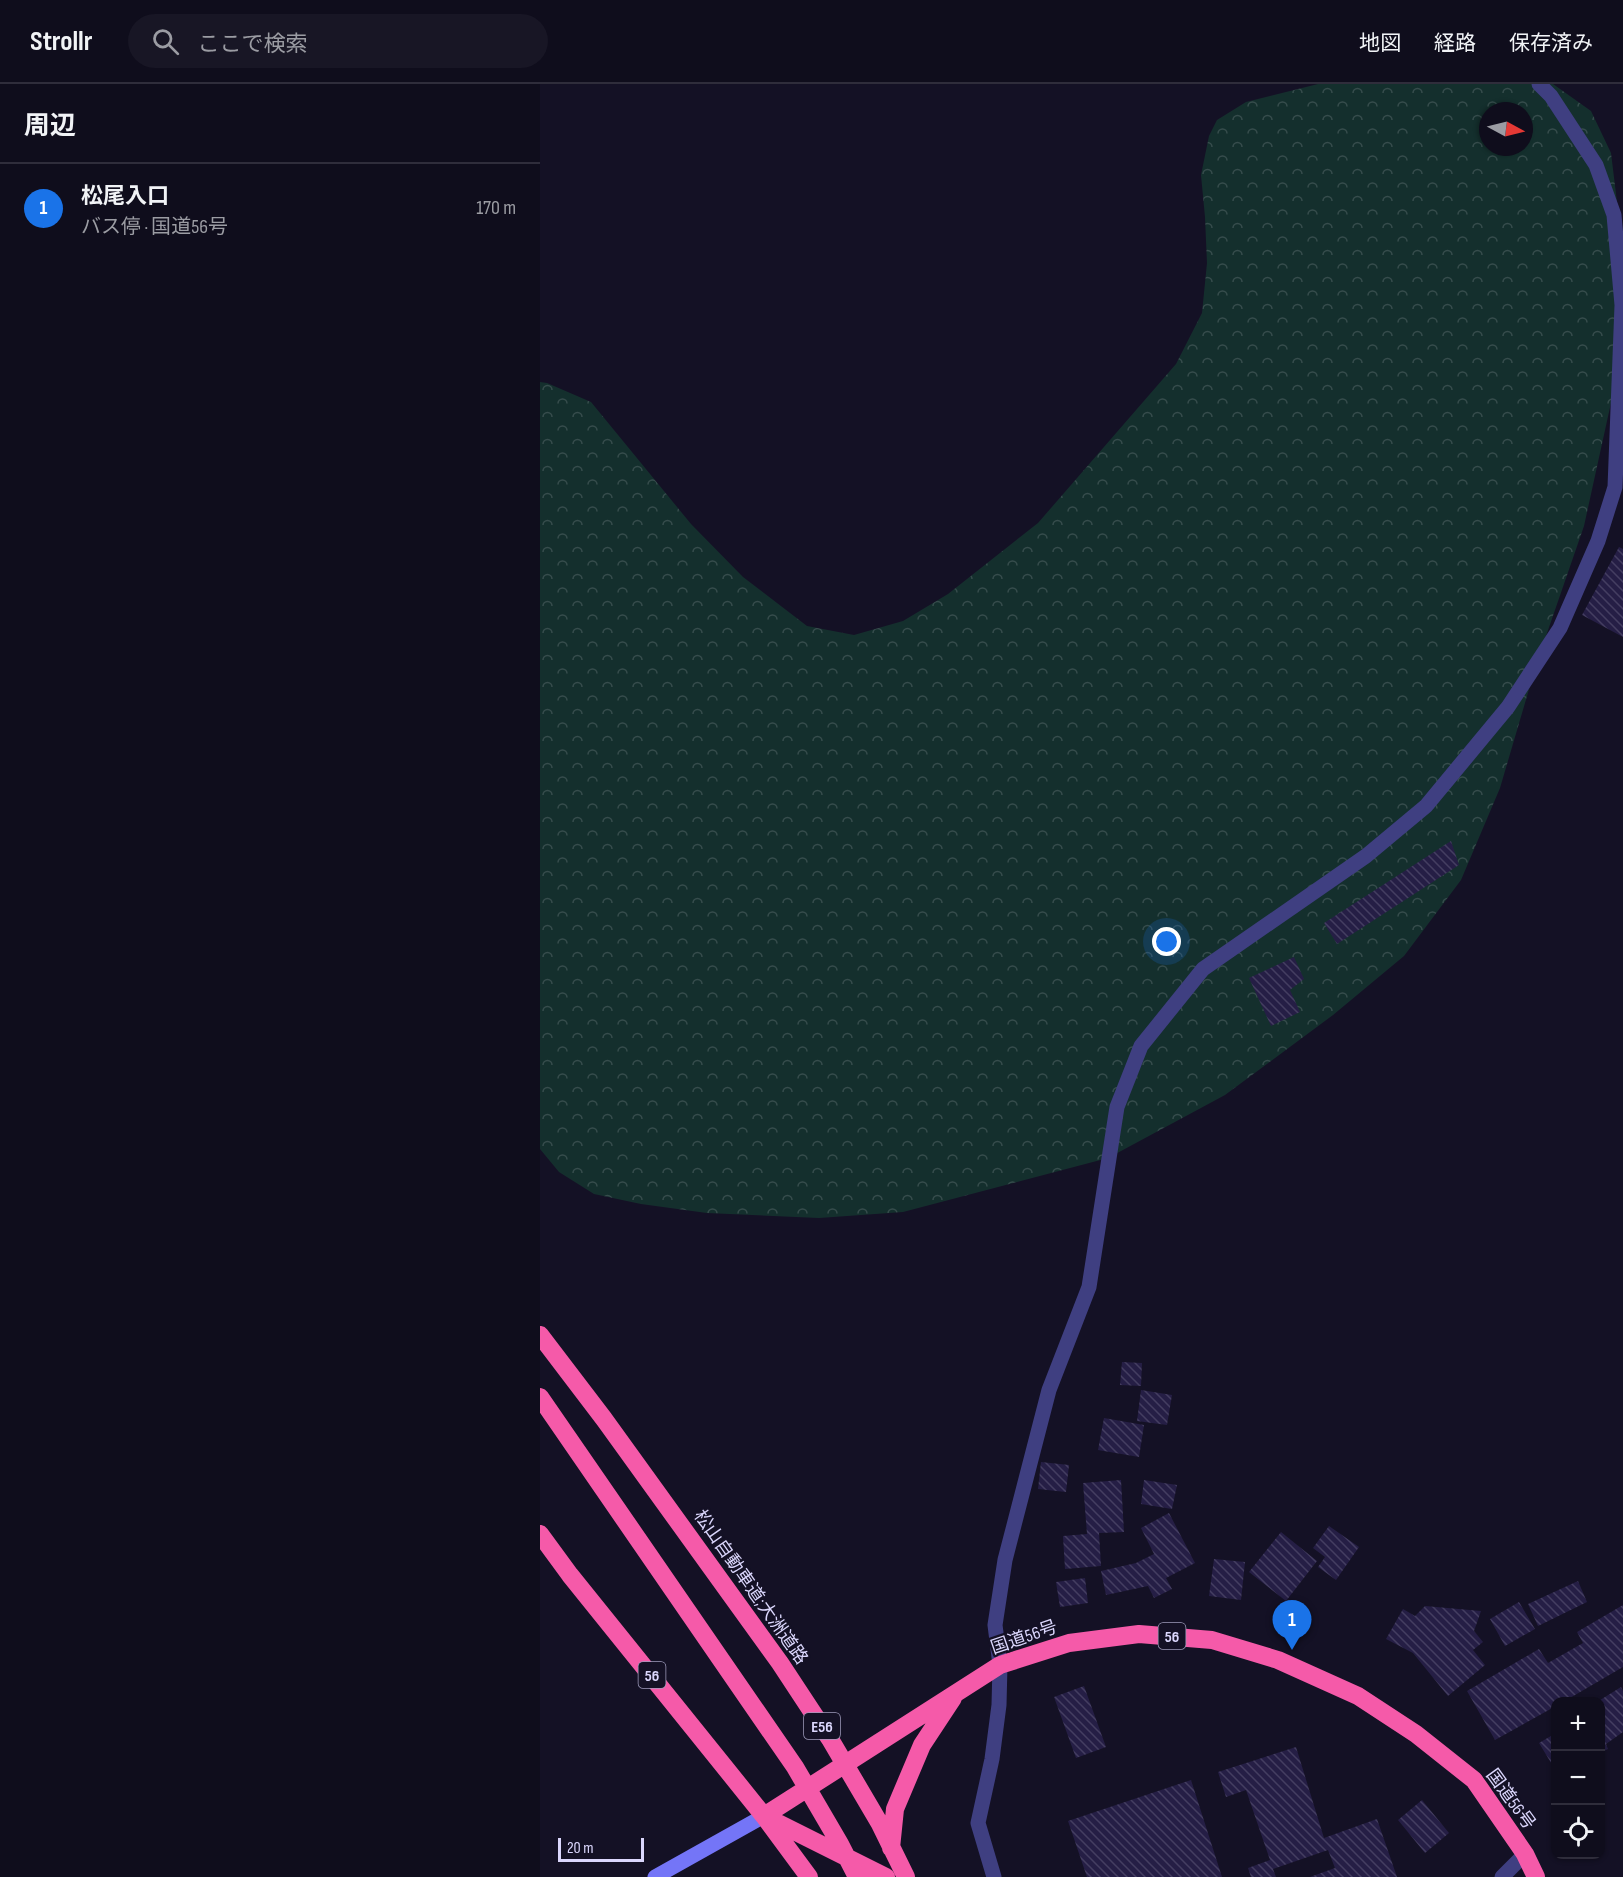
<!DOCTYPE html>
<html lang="ja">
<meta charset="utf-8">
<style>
:root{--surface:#0f0d1c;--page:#181625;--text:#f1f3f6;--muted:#9b9ca3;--line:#2f2d3b;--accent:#1a73e8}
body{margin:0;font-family:"Sofia Sans Condensed","Noto Sans JP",sans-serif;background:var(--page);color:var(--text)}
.controls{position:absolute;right:18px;bottom:18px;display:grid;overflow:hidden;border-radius:12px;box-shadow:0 2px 4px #0004}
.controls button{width:54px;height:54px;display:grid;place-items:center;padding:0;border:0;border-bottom:2px solid var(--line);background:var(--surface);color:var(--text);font:30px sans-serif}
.compass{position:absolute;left:939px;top:18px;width:54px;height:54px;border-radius:50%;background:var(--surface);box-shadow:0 2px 4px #0004;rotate:97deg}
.scale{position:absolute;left:18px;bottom:15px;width:86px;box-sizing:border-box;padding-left:6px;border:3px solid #dbd7fd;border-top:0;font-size:16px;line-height:21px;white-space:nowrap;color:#dbd7fd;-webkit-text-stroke:4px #141125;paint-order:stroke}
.you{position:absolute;left:627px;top:858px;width:21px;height:21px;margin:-15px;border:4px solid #fff;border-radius:50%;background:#1a73e8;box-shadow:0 0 0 9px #1a73e833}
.badge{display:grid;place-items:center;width:39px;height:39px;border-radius:50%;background:var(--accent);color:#fff;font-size:20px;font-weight:700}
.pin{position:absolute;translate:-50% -50px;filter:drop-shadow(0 2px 3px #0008)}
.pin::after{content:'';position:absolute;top:32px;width:21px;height:18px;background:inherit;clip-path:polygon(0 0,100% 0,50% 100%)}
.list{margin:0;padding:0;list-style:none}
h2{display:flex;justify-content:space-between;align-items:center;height:78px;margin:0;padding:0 24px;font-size:26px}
h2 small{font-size:20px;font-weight:400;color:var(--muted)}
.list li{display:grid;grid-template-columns:39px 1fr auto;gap:18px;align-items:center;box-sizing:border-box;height:90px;padding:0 24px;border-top:2px solid var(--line)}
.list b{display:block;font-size:22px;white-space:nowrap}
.list p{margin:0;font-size:20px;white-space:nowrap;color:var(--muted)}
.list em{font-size:20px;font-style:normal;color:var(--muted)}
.icon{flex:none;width:33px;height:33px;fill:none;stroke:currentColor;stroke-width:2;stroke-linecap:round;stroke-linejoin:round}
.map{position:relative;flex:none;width:1083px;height:1793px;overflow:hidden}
header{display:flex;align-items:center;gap:36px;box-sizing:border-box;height:84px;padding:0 30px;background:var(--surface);border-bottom:2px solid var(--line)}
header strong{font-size:28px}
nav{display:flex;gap:33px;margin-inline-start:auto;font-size:21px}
.search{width:420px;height:54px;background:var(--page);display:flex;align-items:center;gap:15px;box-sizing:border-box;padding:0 21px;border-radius:33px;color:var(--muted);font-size:22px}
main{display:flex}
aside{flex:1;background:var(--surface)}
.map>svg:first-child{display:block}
.forest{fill:url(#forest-crowns);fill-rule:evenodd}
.building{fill:url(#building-back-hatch)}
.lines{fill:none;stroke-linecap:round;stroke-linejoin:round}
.street{stroke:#3f3f81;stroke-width:15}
.secondary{stroke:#7475f7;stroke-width:15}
.highway{stroke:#f55aa9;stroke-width:18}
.labels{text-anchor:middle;stroke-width:4.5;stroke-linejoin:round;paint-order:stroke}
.shield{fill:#141125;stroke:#9f9cbc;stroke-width:1.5}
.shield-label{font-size:16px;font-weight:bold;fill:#dbd7fd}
.street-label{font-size:18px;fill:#dbd7fd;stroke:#141125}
</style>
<header>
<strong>Strollr</strong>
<div class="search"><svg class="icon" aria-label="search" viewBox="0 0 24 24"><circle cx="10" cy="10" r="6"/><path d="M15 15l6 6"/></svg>ここで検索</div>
<nav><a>地図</a><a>経路</a><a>保存済み</a></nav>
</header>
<main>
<aside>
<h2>周辺<small></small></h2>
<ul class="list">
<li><span class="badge">1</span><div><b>松尾入口</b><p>バス停 · 国道56号</p></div><em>170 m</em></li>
</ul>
</aside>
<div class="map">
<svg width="1083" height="1793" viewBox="0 0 1083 1793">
<defs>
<pattern id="forest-crowns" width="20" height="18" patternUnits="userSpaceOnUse" patternTransform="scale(1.5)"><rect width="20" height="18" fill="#142f2d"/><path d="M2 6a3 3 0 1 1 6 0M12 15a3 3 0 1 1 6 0" fill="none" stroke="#364c4c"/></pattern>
<pattern id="building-back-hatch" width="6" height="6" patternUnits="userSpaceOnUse" patternTransform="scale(1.5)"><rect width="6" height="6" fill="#251e45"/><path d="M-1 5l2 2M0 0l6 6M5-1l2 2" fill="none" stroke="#443e61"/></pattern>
</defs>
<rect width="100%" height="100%" fill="#141125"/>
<path class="forest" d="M778,0H1013L1051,27L1071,69L1081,151L1074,305L1044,442L997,578L960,704L921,796L864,872L793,931L685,1011L568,1074L363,1128L279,1134L167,1129L101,1120L54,1110L19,1088L0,1065V298L7,299L51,318L151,440L203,493L267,542L314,551L363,537L408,510L498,439L636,280L662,229L667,179L665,133L661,91L669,52L677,36L706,18ZM948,27H984V63H948Z"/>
<path class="building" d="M1079,463L1083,465V553L1042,531Z
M911,757L919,781L797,860L784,839Z
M754,873L764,895L750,906L760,928L731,942L709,894Z
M582,1278L602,1279L601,1302L580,1301Z
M601,1306L632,1311L627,1341L597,1337Z
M564,1334L604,1341L599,1373L558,1366Z
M501,1378L529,1381L526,1408L498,1405Z
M581,1396L584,1448L559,1449L561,1482L525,1485L523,1452L547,1450L543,1399Z
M604,1396L637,1401L632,1425L601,1420Z
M629,1429L655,1479L626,1494L632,1505L614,1514L608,1502L566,1511L561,1487L596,1479L614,1470L601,1444Z
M789,1442L819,1463L796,1496L778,1483L785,1473L773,1464Z
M741,1448L777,1477L746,1517L709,1488Z
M674,1475L705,1478L701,1516L669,1512Z
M545,1494L548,1519L520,1523L516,1498Z
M1038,1497L1047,1518L998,1542L988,1520Z
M979,1518L995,1545L965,1562L950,1535Z
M1083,1521V1583L1023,1618H1016V1622L955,1656L927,1607L999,1565L1008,1579L1043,1559L1037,1548Z
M885,1522L941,1527L934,1547L943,1558L933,1566L945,1581L908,1612L873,1569L846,1555L863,1525L875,1532Z
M544,1602L566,1663L536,1674L514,1613Z
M1081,1603L1083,1607V1648L1066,1660L1068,1665L1060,1669V1618H1057Z
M1016,1649V1687L999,1659Z
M756,1663L784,1754L837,1735L857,1793H770L795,1784L788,1766L733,1785L736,1793H711L708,1784L730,1776L706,1706L686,1713L678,1688Z
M651,1696L682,1793H547L528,1737Z
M882,1716L909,1749L885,1769L858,1736Z"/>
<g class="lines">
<path class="street" d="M454,1793L438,1739L452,1675L459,1621L460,1581L455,1541L465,1476L509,1306L549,1203L577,1023L601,962L663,885L826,772L886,722L968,623L1020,544L1058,457L1075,403L1082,221L1074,131L1056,81L1011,12L999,0
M962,1793L985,1770"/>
<path class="secondary" d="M115,1793L224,1732"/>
<path class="highway" d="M0,1251L64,1335L240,1579L290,1655L340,1740L366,1793
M0,1313L255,1683L300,1760L317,1793
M0,1450L30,1491L224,1732L269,1793
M224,1732L460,1581L529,1559L599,1550L672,1556L738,1576L818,1612L876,1650L934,1696L985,1770L996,1793
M228,1734L346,1793
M351,1764L355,1725L382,1661L413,1614"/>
</g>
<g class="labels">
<g class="shield">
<rect x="618.5" y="1539" width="27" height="26" rx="4.5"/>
<rect x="98.5" y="1578" width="27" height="26" rx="4.5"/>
<rect x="264" y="1629" width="36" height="26" rx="4.5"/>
</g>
<g class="shield-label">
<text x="632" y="1558">56</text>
<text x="112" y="1597">56</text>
<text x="282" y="1648">E56</text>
</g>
<g class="street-label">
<text transform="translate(211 1503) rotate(55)" y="6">松山自動車道;大洲道路</text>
<text transform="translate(484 1553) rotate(-19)" y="6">国道56号</text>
<text transform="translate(971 1715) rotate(54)" y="6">国道56号</text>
</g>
</g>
</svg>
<div class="controls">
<button>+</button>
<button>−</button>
<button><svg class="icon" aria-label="locate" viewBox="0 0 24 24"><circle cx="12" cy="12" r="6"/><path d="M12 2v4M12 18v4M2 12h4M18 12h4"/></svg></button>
</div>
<svg class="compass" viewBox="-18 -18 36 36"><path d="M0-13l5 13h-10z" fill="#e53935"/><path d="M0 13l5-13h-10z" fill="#9b9ca3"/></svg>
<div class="scale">20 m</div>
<div class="you"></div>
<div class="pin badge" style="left:752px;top:1566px">1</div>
</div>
</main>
